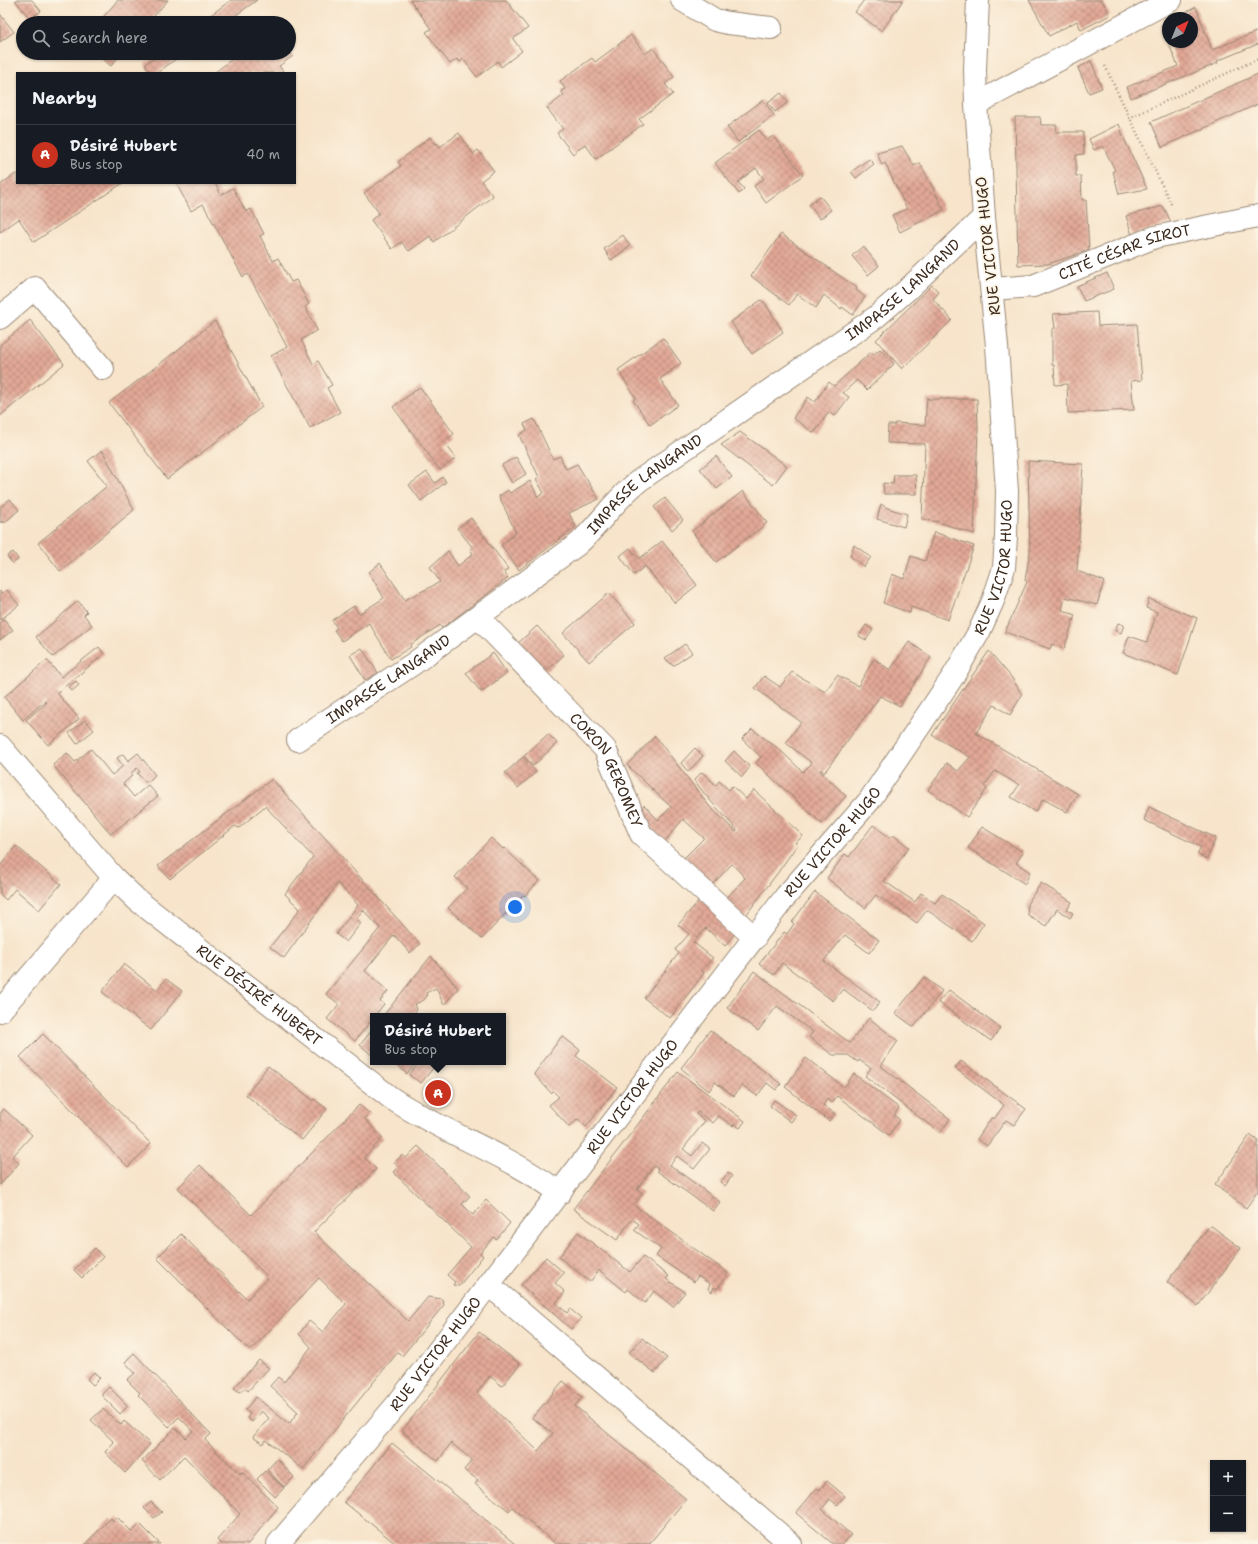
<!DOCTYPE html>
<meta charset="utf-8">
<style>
:root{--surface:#171b24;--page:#20242c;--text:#f1f3f6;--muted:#9ea1a6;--line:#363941;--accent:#c8321e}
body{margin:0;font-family:"Shantell Sans",sans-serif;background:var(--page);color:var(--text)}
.controls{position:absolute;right:12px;bottom:12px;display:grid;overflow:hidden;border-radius:0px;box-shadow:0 1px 3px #0004}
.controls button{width:36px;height:36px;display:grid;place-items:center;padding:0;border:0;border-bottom:1px solid var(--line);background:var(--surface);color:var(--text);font:20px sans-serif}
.compass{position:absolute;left:1162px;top:12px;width:36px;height:36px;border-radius:50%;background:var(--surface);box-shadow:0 1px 3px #0004;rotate:43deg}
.you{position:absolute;left:515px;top:907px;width:14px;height:14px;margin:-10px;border:3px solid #fff;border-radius:50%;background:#1a73e8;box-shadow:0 0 0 6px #1a73e833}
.badge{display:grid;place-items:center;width:26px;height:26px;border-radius:50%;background:var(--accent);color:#fff;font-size:13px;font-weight:700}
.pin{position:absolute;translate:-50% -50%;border:2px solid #fff;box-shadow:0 1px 4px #0006}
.popup{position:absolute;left:370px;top:1013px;width:136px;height:52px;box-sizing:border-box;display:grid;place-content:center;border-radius:0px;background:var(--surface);filter:drop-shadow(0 1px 3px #0005);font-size:13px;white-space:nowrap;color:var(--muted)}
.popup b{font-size:15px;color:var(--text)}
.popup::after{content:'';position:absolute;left:50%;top:100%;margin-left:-8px;border:8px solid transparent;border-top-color:var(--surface)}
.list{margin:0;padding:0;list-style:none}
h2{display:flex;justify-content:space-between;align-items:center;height:52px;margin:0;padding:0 16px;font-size:17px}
h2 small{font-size:13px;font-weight:400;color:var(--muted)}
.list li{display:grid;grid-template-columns:26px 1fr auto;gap:12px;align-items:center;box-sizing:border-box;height:60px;padding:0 16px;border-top:1px solid var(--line)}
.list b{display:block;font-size:15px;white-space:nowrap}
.list p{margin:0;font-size:13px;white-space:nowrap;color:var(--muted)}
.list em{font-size:13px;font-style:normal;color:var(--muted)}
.icon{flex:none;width:22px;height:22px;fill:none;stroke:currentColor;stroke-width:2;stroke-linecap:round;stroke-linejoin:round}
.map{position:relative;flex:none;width:1258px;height:1544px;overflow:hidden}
.search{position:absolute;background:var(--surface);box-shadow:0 1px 3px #0004;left:16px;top:16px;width:280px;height:44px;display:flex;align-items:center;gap:10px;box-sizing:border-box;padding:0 14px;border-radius:22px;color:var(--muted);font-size:15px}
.panel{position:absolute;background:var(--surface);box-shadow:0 1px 3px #0004;left:16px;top:72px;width:280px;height:112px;border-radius:0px}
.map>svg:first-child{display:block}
.building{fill:url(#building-cross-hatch)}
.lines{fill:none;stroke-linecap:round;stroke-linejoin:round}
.minor-casing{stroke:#998774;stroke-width:24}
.path{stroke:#998774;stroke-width:2.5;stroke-dasharray:1 3;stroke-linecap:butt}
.minor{stroke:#fff;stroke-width:22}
.labels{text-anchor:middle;stroke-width:3.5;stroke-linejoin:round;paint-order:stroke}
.street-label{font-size:15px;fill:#3b2a1e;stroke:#fcf5e5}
</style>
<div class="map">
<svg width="1258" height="1544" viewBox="0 0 1258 1544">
<defs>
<pattern id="building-cross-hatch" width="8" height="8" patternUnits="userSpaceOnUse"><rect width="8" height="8" fill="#e2a896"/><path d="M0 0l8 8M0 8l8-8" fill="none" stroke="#b8897a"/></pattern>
</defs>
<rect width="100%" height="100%" fill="#fcf5e5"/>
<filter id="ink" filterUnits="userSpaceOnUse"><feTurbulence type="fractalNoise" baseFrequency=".025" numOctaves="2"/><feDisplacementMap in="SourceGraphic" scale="8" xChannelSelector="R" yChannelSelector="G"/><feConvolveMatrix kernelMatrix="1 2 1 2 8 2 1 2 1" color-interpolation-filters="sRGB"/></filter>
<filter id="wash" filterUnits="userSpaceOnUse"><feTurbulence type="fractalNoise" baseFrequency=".012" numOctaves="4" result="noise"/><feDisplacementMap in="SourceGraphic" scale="16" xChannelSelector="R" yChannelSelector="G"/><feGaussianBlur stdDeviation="0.9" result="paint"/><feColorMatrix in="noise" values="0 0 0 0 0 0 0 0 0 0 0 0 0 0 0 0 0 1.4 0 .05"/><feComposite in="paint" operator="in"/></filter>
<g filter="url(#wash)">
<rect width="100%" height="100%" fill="#f7e4cb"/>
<g id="blocks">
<path class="building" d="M15,0H32L41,11L30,19Z
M118,0H168L148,23H98Z
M231,0H257L225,23H200Z
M410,0H506L528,28L513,39L522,51L501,67L498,61L477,77L463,59L460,62L457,59L450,64L426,32L431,29Z
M864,0H903L882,31L855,12Z
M1029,0H1102L1110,15L1081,30L1077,21L1049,36Z
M1196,7L1212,50L1258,31V44L1217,61L1218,63L1131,98L1127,87L1178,66L1168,42H1192V18H1175Z
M0,14L14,32L0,42Z
M1168,22V42L1161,25Z
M631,35L645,54L653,48L674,77L665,84L673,94L639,119L643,124L596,159L585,144L573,154L557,133L563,129L547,108L564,95L561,91L565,89L560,81L592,58L595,62Z
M96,53H122L111,66Z
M160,53H184L157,73H150L145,64Z
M240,53H290L293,56L279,66L283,71L280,73H214Z
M1091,61L1102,88L1089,93L1078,68Z
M1258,74V104L1162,147L1151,122Z
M781,93L788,102L775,112L768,103Z
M763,100L774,115L738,142L727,127Z
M1015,117H1040L1041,125H1057L1056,132H1083L1084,154L1076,155V176H1081L1082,200H1086L1089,250L1048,264L1018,265Z
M1119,124L1123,136L1147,189L1119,194L1113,171L1115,170L1103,146L1094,150L1089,139Z
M759,130L767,140L773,136L803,175L766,203L754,186L764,179L756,168L738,182L744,189L739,194L715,163Z
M459,133L473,154L478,150L494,171L481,181L493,196L434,242L430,236L409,251L401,242L392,249L371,220L379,213L364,193L401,166L398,162L430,137L436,144L437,143L440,147Z
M902,146L914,166L920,163L944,210L900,232L892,215L907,209L885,163L882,165L877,153Z
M869,159L874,164L856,178L851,172Z
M17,173V183H123L34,242L19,219L0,232V185Z
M176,183H215L221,195L233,188L246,212L251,209L264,234L260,236L273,261L278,258L291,282L296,280L309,304L305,307L317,330L301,340L313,364L318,361L332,385L327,388L340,412L310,428L271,356L287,347L268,311L248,274L243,277L203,204L191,211Z
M820,196L831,210L820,219L809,205Z
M1163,206L1171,222L1132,235L1126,216Z
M781,234L857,288L856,290L865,297L853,315L842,307L841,309L824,295L816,308L797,294L789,305L751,276Z
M623,235L630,246L611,260L604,249Z
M863,246L879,266L868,275L852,256Z
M1107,273L1114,289L1084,301L1077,286Z
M932,285L939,292L933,299L952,320L902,369L876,340Z
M761,300L765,303L783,332L752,354L731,322Z
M1097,312L1098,326L1137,324L1142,380L1131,381L1134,410L1068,413L1067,384L1055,385L1054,365H1052V329L1055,328L1053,314Z
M30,320L64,364L0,416V345Z
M215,321L262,407L167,479L109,403Z
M663,338L681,363L660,379L678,405L650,425L633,400L636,398L618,370Z
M880,349L894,364L867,390L857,380L843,393L849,397L835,416L829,412L814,433L793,418L808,397L815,402L829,382L834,386L871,352L873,355Z
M420,387L454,434L444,442L456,458L440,470L393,407Z
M927,397L928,399H977L978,430L974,534L938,522L922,519L925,444L887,443L888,425H895V423L925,425Z
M534,419L553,459L560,456L566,469L577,464L599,499L569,513L576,527L519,570L501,545L516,533L499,496L508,490L510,493L530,481L538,497L544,493L536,479L539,477L519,435L527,430L524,424Z
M740,432L787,466L773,485L721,445Z
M102,450L134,510L60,571L38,543L107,486L88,461Z
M716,456L732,477L717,489L700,469Z
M516,457L526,474L512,483L502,465Z
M1028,461L1083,464L1077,571L1104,581L1097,605L1065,597L1062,610L1075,615L1064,649L1052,644L1050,649L1005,632L1027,582L1025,580L1030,553Z
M427,472L435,483L443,477L446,482L421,501L409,485Z
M894,475H916L917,494H884L883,483L893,484Z
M743,491L767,523L716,562L692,531Z
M665,498L683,520L672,530L654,507Z
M10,499L19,510L4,523L2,521L0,523V507Z
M881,504L887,508L907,514L904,527L877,519Z
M471,518L508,569L504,572L508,578L442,628L440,625L410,645L411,647L391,659L369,623L342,641L334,630L337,628L332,620L354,606L359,614L384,598L369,572L380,563L405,600L440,582L430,567L448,551L458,566L473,554L470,549L473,548L457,528Z
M934,532L974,546L948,620L911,607L910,613L883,603L892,574L904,579L911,556L925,561Z
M662,541L697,585L675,603L645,566L634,575L620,556L630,548L639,559Z
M854,545L871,557L864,567L850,556Z
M13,552L18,559L13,564L7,556Z
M7,590L19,605L0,620V591L2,593Z
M609,593L635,623L589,662L563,633Z
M1149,599L1197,618L1178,675L1123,653L1129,636L1147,642L1157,612L1146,608Z
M78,601L87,612L84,615L92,625L53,657L36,637Z
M4,619L13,630L0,640V623Z
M1118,623L1124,625L1121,633L1115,631Z
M866,625L873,630L866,640L859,636Z
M537,626L564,655L544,673L517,644Z
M909,642L931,657L900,706L880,696L824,773L821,769L820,771L846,796L822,824L756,763L761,757L742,739L752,729L780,750L803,772L812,763L786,743L801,722L755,688L764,676L780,687L792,672L825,692L837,675L858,686L874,659L890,670Z
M685,644L692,653L673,666L665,658Z
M99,647L104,654L57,693L79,719L48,745L26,720L46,703L45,701L23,720L4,697L47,660L61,677Z
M362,648L378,673L365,680L350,655Z
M989,651L1012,678L1022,695L1010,715L994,705L976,733L1078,794L1067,812L1043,799L1035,812L1011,797L1019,785L995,771L984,786L987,789L967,817L928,790L947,763L958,771L970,757L932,735Z
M493,653L507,673L481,692L466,673Z
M76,681L79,685L72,691L68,687Z
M85,720L94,730L77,744L69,733Z
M548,734L557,743L533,766L524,756Z
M655,736L709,806L736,832L737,830L708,798L694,780L702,772L716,785L719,781L729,790L732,786L746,799L754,790L803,836L795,843L797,845L779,871L743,919L725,900L745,878L738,870L732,864L711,886L683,859L704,838L683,819L665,841L636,813L644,805L658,820L671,807L627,765Z
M695,748L703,756L688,772L681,763Z
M91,749L112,775L123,766L117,758L123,754L128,761L138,753L155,775L149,781L145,782L137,773L140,772L137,768L131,773L133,775L123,784L134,797L148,785L158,796L111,834L53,765L67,753L75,762Z
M734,751L750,767L742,777L725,761Z
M523,757L536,772L518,788L505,773Z
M272,779L420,944L410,953L394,935L365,971L388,991L380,1001L384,1004L355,1041L327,1019L339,1004L326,994L380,928L363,910L356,919L361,923L346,942L336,934L358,905L338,883L284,958L270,947L300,909L285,894L313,857L265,806L239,828L235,826L170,879L158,866Z
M1149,807L1216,838L1207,859L1197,854L1201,847L1144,820Z
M873,825L890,838L893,835L909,847L884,881L915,902L921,893L935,903L942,894L984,923L972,941L927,910L917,923L876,895L865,908L827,878L845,854L849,857Z
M982,827L1023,852L1016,863L1030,872L1025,884L968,848Z
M491,838L503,849L504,848L539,881L525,896L523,895L482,939L448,908L467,888L455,877Z
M16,846L61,884L39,910L15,889L6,900L0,894V866Z
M1041,883L1072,902L1067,910L1073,913L1070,918L1057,909L1046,926L1028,915L1027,904Z
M815,892L879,940L869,953L845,935L824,961L880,1002L873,1011L843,989L833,1001L782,963L774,975L759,964L784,932L787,934L794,924L792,922Z
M702,897L737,930L725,946L706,928L693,942L713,958L702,971L704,973L670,1018L644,998L679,953L675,950L689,934L678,925Z
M431,956L458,988L444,1005L436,988L426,993L427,996L424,1000L415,1004L417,1009L415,1013L408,1016H383Z
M124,964L157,990L166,979L182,991L151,1030L102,992Z
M754,971L850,1043L869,1018L898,1041L881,1066L950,1119L940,1133L865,1076L871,1068L859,1060L858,1062L848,1055H833L809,1037L813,1032L777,1006L758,1031L727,1008Z
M924,977L942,991L914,1027L895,1013Z
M949,990L1000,1028L991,1041L938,1002Z
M373,1029V1056L360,1045Z
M710,1030L781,1084L776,1090L767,1083L757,1096L742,1085L734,1096L715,1082L709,1091L681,1068Z
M43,1034L151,1144L128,1167L20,1057Z
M562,1036L580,1050L576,1056L617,1087L586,1127L578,1119L569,1127L549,1105L559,1097L553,1091L551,1093L534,1074Z
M806,1058L844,1087L854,1074L899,1108L894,1115L900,1120L889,1135L837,1096L832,1103L827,1099L823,1105L835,1114L829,1121L785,1087Z
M961,1061L1026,1109L1014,1125L1006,1120L987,1146L977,1139L992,1117L994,1119L1004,1105L955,1068Z
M399,1062H417L407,1074L397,1065Z
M420,1062H438L421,1083L409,1075Z
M268,1066L313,1100L314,1099L327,1109L302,1140L246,1095Z
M678,1072L745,1121L740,1128L734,1124L733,1126L719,1116L713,1123L698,1112L696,1114L705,1121L683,1149L692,1156L702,1143L710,1149L694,1169L677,1156L670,1165L720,1202L713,1211L657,1171L658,1169L654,1166L637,1189L643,1193L634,1205L728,1273L717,1289L714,1287L712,1292L708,1289L710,1284L698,1276L694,1282L656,1256L661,1249L634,1230L639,1224L632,1219L617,1240L573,1209Z
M774,1100L796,1115L791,1122L770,1106Z
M359,1105L370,1114L365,1119L383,1138L364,1157L376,1169L314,1232L408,1321L428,1297L442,1299L444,1305L402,1356L398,1352L303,1469L266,1440L263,1444L253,1437L269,1418L261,1411L252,1422L247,1418L250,1414L245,1410L256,1397L289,1424L298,1412L270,1386L278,1377L284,1382L311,1347L299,1334L309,1321L323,1332L346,1304L319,1278L250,1351L157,1258L181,1234L247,1299L268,1277L178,1188L200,1165L251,1215Z
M4,1109L32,1135L12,1157L19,1163L0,1185V1114Z
M1250,1135L1258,1141V1191L1246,1208L1215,1185Z
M418,1146L470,1196L462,1204L473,1215L486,1200L510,1223L496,1240L494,1237L480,1253L483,1256L459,1286L453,1285L455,1282L447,1275L471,1247L393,1172L398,1167L394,1163L402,1155L406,1158Z
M728,1173L732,1176L725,1186L720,1182Z
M1210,1225L1241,1248L1198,1306L1167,1282Z
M578,1232L630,1272L643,1257L669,1276L666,1279L685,1292L673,1307L654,1291L645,1303L628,1289L626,1292L599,1270L590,1282L559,1257Z
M95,1248L103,1257L82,1278L74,1270Z
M546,1257L564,1273L555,1283L565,1292L556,1303L567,1313L570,1309L581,1318L571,1329L521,1285Z
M479,1332L520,1364L502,1386L490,1376L477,1393L538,1451L553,1433L532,1418L563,1381L582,1397L575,1406L686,1499L649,1544H556L512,1507L509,1511L475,1484L478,1480L464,1470L472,1460L451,1443L438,1461L402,1431Z
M642,1338L667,1358L655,1373L629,1353Z
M134,1353L211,1434L205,1440L240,1474L242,1472L278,1507L248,1544H221L217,1540L240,1514L184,1456L160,1480L142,1461L175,1428L186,1438L193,1431L179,1417L169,1427L138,1395L140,1393L127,1380L135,1373L125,1362Z
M259,1360L269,1368L248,1391L245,1388L240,1392L234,1388Z
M94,1372L100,1378L93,1385L87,1379Z
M109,1387L128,1406L120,1414L101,1395Z
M103,1409L121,1425L124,1421L150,1444L125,1473L105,1452L114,1442L91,1420Z
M392,1443L431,1475L515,1544H396L344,1502Z
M277,1459L294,1477L284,1487L267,1470Z
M265,1471L284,1488L275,1497L257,1479Z
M827,1481L845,1496L837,1505L830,1499L822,1509L851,1535L843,1544H833L796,1513L817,1488L819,1490Z
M151,1502L162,1512L154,1518L144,1508Z
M117,1517L132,1532L140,1524L160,1544H85L111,1518L113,1521Z"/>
</g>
</g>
<g filter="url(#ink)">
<use href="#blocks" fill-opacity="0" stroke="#998774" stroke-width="1"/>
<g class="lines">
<defs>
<g id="minor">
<path d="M682,0L715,20L728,23L771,28"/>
<path d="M976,104L1171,0"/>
<path id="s1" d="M992,289L1033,286L1155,237L1258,216"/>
<path d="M0,318L35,288L103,369"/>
<path id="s2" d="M478,617L605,749L641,834L755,938"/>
<path id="s3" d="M298,740L413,664L578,544C601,523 615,499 640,480L876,317L907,290L984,217"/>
<path id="s4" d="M0,746L114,878L137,900L391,1098C445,1134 508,1154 560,1193"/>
<path d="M0,1011L114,878"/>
<path d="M489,1285L791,1544"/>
<path id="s5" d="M278,1544L398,1403L786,896L869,801L954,675L979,632L993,601L1004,568L1006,537L1007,491L997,346L984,217L976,104L975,69L978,0"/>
</g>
</defs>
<use href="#minor" class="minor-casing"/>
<path class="path" d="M1105,66L1172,206
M1129,118L1258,59"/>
<use href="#minor" class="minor"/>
</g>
</g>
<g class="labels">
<g class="street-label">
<text transform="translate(988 246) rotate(-96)" y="5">RUE VICTOR HUGO</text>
<text dy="5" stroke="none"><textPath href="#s1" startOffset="139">CITÉ CÉSAR SIROT</textPath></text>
<text dy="5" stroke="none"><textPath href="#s3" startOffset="756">IMPASSE LANGAND</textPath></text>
<text dy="5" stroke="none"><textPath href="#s3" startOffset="432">IMPASSE LANGAND</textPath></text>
<text dy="5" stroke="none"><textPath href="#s5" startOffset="1219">RUE VICTOR HUGO</textPath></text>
<text dy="5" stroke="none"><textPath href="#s3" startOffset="109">IMPASSE LANGAND</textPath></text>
<text dy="5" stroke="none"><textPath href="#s2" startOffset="202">CORON GEROMEY</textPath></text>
<text dy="5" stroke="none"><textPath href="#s5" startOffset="895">RUE VICTOR HUGO</textPath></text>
<text dy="5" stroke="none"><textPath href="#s4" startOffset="361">RUE DÉSIRÉ HUBERT</textPath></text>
<text dy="5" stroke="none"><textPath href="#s5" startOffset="571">RUE VICTOR HUGO</textPath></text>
<text dy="5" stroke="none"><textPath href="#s5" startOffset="247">RUE VICTOR HUGO</textPath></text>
</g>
</g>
</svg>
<div class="controls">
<button>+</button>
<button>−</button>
</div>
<svg class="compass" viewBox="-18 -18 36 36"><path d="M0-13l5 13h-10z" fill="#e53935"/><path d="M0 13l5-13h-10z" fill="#9ea1a6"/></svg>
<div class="you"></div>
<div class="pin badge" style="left:438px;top:1093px">A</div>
<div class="popup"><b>Désiré Hubert</b>Bus stop</div>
<div class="search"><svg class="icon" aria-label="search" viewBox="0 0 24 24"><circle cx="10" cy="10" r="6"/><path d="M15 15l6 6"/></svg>Search here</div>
<section class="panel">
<h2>Nearby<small></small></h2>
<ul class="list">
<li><span class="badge">A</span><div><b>Désiré Hubert</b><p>Bus stop</p></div><em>40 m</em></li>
</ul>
</section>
</div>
